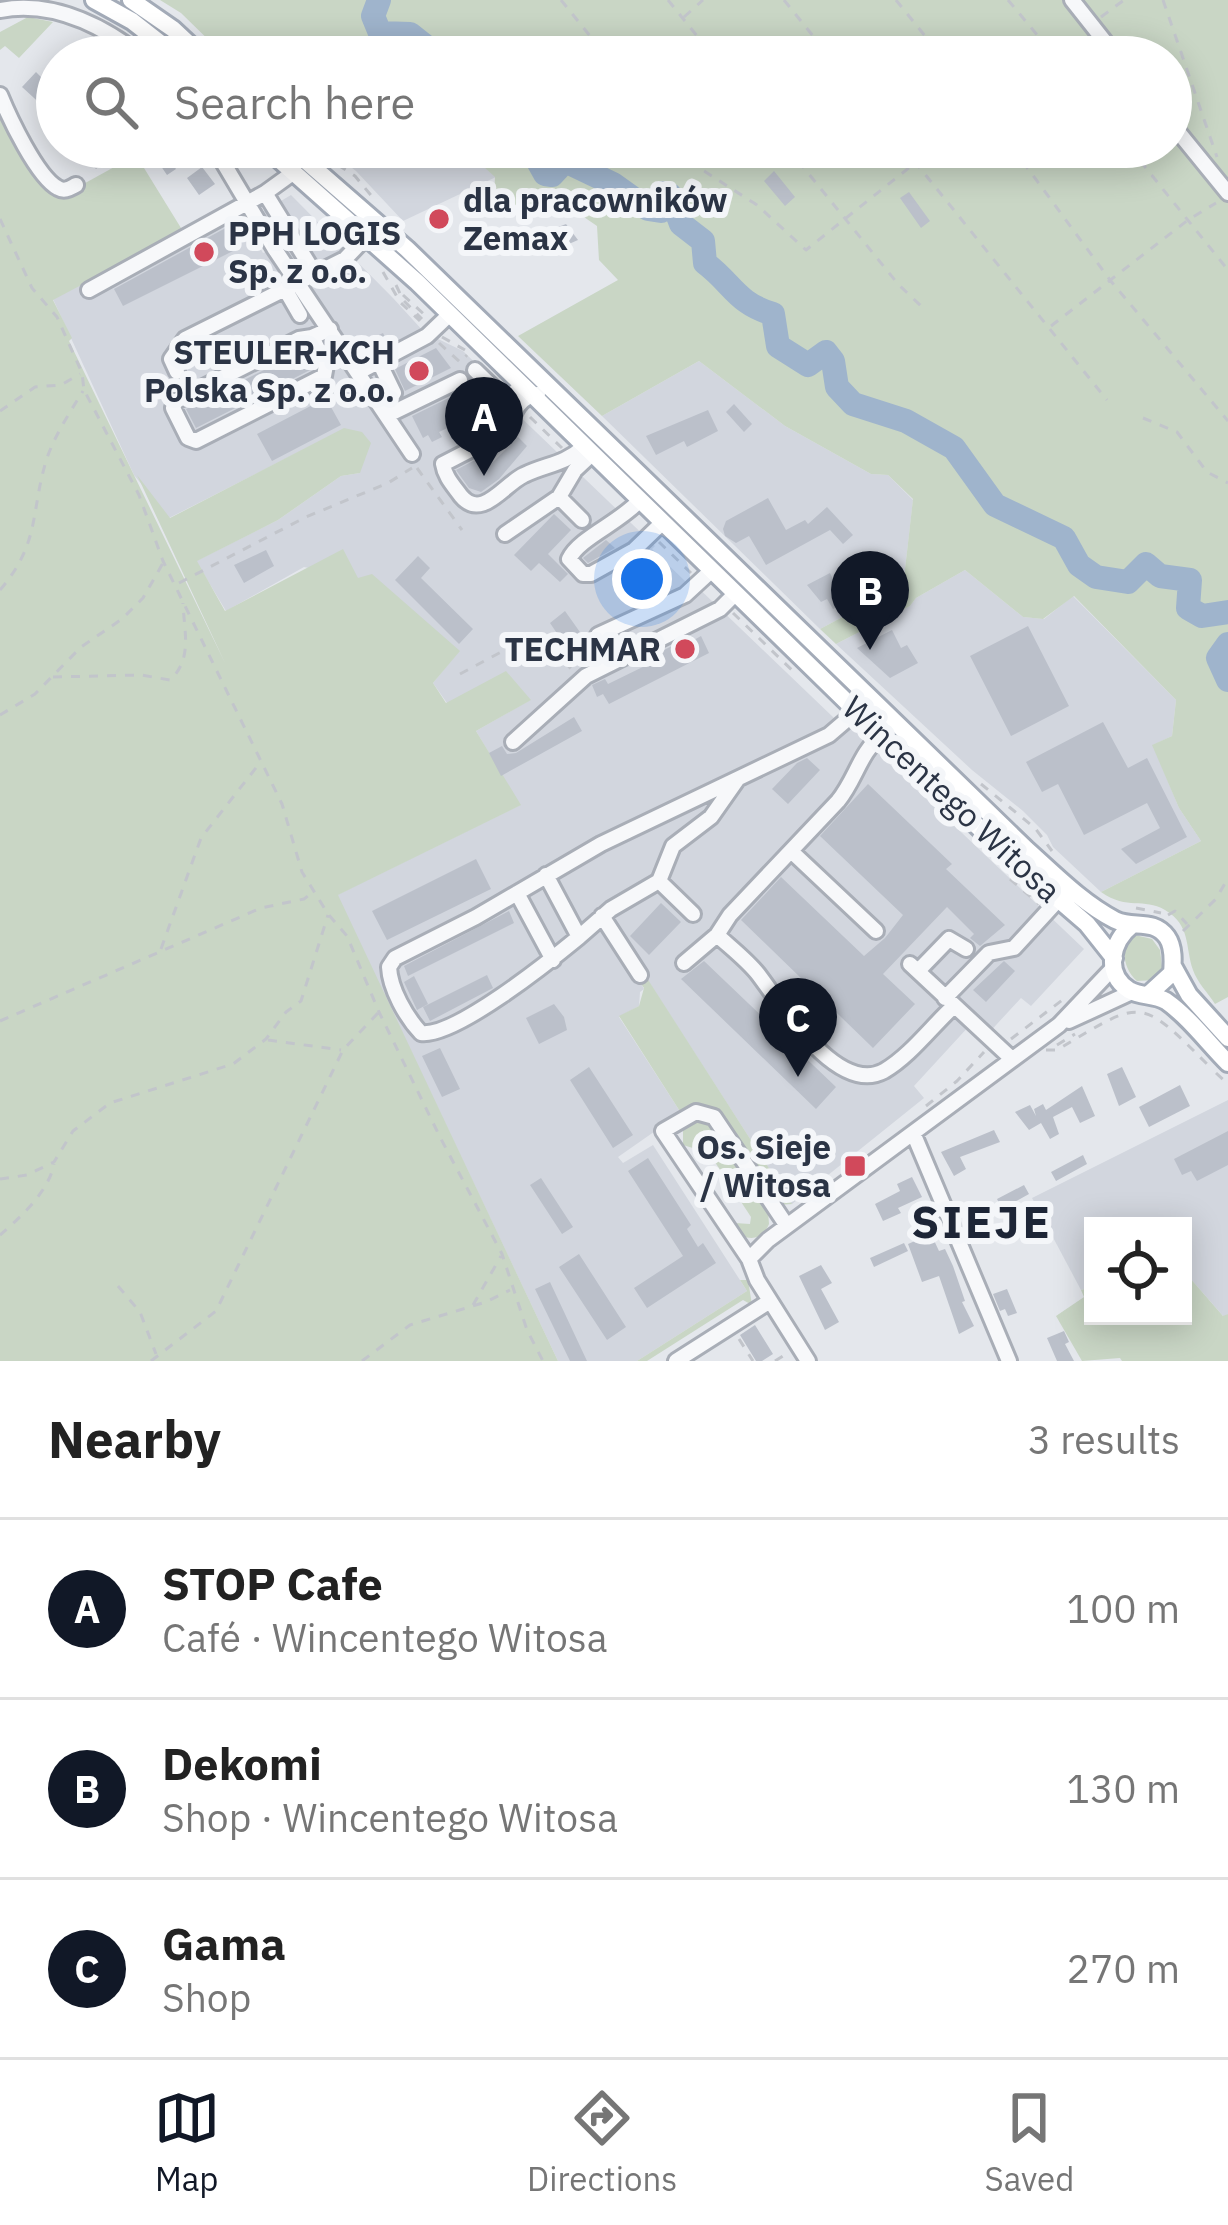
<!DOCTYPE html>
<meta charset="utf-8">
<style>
:root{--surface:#fff;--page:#f6f6f6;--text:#222;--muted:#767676;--line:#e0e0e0;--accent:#111827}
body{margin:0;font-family:"IBM Plex Sans",sans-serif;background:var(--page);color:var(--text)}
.controls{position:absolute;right:36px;bottom:36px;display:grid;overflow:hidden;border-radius:0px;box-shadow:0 6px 30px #0003}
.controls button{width:108px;height:108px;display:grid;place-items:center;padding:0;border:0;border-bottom:3px solid var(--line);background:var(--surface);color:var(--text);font:60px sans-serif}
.you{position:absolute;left:642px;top:579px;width:42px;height:42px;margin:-30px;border:9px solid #fff;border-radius:50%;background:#1a73e8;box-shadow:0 0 0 18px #1a73e833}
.badge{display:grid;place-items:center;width:78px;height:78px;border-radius:50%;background:var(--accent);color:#fff;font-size:39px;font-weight:700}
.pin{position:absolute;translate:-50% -99px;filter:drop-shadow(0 3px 6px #0008)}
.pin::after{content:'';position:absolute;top:63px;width:42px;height:36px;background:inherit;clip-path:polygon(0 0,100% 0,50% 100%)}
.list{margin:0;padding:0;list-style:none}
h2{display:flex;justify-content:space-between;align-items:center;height:156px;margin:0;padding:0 48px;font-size:51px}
h2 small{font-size:39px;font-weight:400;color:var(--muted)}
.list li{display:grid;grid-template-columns:78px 1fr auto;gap:36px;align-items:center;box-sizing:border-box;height:180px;padding:0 48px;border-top:3px solid var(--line)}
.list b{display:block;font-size:45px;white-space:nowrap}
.list p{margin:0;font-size:39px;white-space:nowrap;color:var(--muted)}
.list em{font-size:39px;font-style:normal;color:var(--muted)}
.icon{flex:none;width:66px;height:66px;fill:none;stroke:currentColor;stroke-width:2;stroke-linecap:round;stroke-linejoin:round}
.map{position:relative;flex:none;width:1228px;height:1361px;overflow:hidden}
.search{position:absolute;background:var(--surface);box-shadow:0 6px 30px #0003;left:36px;right:36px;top:36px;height:132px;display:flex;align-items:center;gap:30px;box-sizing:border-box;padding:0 42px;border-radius:66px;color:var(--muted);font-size:45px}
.sheet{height:696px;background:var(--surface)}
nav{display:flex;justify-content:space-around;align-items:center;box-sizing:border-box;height:168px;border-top:3px solid var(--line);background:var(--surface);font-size:33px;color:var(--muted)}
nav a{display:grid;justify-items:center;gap:6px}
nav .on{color:var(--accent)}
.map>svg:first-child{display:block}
.built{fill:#d2d6de}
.green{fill:#c9d6c5}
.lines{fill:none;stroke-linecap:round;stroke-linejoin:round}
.river{stroke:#9fb4cc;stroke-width:24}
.building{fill:#bbc0ca}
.minor-casing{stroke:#a9aeb7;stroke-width:20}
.major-casing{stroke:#a3abb8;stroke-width:22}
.path{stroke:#c2c5cb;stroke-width:3;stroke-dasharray:9 9;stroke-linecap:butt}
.minor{stroke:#f7f8fa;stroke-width:14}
.major{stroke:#fff;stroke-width:16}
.poi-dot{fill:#d1495b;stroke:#f4f6f9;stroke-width:4.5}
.labels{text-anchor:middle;stroke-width:12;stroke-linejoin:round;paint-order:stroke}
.poi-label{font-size:33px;font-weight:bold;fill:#2b3445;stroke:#f4f6f9;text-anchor:end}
.street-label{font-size:33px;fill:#2b3445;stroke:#f4f6f9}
.district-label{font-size:45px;font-weight:bold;letter-spacing:3px;fill:#1d2536;stroke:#f4f6f9}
</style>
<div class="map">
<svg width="1228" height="1361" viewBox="0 0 1228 1361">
<rect width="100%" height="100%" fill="#e4e7ec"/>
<path class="built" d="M325,147H462L496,177L403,221L356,171Z
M291,195L393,298L424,332V344L436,338L463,351L502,389L513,405L511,408L655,546L652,549L686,582L689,579L834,718L839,716L1084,949L1031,1006L1021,998L985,1037L971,1024L914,1086L924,1098L792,1204L645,976L639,980L644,989L640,992L639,1006L619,1017L681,1113L618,1157L623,1163L653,1145L747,1291L637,1361H558L337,895L520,805L476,731L530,700L447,703L433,683L459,651L359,579L304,567L226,611L196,561L278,520L341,476L360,473L344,429L169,518L134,475L53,299L237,200L263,240L258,244L263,253L270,250L389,408L259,214Z
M699,361L785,426L871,474L888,475L913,500L904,578L893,590L820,629L602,416Z
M965,570L1023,617L1044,619L1073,596L1176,700L1172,736L1153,745L1179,808L1201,841L1101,892L1053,847L1047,835L1023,811L972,770L836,644L910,606L916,598Z
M1228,1100V1314L1224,1317L1183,1270V1226H1093V1287L1081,1290L1032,1198Z"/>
<path class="green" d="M160,0H1228V997L1215,1004C1208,993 1197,982 1193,970C1185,947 1191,925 1165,910C1143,897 1128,911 1101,892L1201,841L1179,808L1152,745L1172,736L1176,700L1074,596L1043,619L1023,617L965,570L916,598L910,606L836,644L820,629L893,590L904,578L913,499L888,475L871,474L785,426L699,361L602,416L518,336L618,280L599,260L597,226C555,195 541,199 493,213L495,177L462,147H1171V57H405L395,49L379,57H226L181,13Z
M28,17L53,22L19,58L5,46L0,50V32Z
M0,103L55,189L78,187L136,155L181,228H189L53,300L72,338L69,341L226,665L137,475L170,518L344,428L362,432L371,443L360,473L341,476L278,520L197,561L225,611L343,549L358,578L372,574L460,651L433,683L446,703L506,671L531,700L476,731L521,805L338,895L558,1361H0Z
M1135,935L1152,939L1160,950L1163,974L1155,980L1137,981C1125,971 1121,952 1127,938Z
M645,975L792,1204L778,1205L720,1117L697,1103L681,1113L619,1016L639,1006L644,988L638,980Z
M697,1119L710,1125L768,1211L769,1224C763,1238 753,1241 740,1235L735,1223L750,1224L751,1217L709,1153L683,1145V1130Z
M1183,1270L1223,1316L1228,1314V1361H1122L1120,1358L1082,1361L1056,1316L1084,1297L1081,1290L1093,1287V1316H1183Z
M740,1280H748L752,1305L743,1300L647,1361H637L747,1291Z"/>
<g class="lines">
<path class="river" d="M379,0L373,16L380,33L410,34L439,57
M530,147L545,174L552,175L565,161L613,184L648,209L661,211V193L670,195L681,224L703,241L705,263C733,284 736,303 773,314L778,346L808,365L826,352L833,361L837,387L853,404L906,421L954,448L995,505L1064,538L1079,565L1096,577L1128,582L1146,564L1160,576L1190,580L1188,608L1202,616L1228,612
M1228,644L1218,658L1228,680"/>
</g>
<path class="building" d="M57,66V119L22,87L36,72L45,81Z
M100,147H127L136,155L126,160L118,151L96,169L88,161Z
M148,147H193L171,162L176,169L167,175Z
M202,167L215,184L199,195L187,178Z
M774,171L795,197L785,206L764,181Z
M909,192L930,221L921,228L900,198Z
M242,219L251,237L233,247L235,250L123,306L114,289Z
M566,224L578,240L562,247L553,229Z
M253,261L266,283L248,292L237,269Z
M383,333L388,343L367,353L362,343Z
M436,348L451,368L405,391L395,369Z
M306,349L314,368L196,428L186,409Z
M470,383L487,399L464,413L460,422L439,432L442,437L432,442L428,435L423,438L412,416L465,390Z
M326,398L341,425L272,461L257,434Z
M734,404L752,424L744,432L726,412Z
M708,410L718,431L687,447L684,441L656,455L646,436Z
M518,437L527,446L499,479L481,492L469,488L456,470L477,459L487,468Z
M768,498L786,530L805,520L808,524L827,507L853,535L843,544L830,530L766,565L749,536L736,543L725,536L723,529L726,521Z
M554,514L571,530L548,554L568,574L560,582L539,563L531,571L514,555Z
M606,540L615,548L588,563L583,558Z
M266,550L274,566L244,583L234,565Z
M418,556L430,568L421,578L473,629L459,644L395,580Z
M830,573L833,579L845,573L857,595L833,609L827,599L821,602L807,585Z
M565,611L587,642L571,654L550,623Z
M1028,626L1069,706L1011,736L970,656Z
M892,630L901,648L907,645L918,663L890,678L857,648Z
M692,636L694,640L701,636L709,653L609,704L603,694L597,697L592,685L605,679L608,684L655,661L652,656Z
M574,717L582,731L501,776L489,753L502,746L507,754L516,753Z
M1103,722L1128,768L1147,758L1187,837L1136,864L1121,849L1160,828L1147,803L1084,835L1058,784L1042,792L1026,762Z
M807,758L820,770L788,804L772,789L797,763Z
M868,784L952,864L946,869L1005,925L980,946L970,938L974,934L947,907L883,974L915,1004L873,1048L741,920L781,877L864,956L885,938L903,915L820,836Z
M476,859L491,889L387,940L372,911Z
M661,903L681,922L649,955L630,936Z
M509,911L514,923L408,976L404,966Z
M704,961L836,1087L816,1109L681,979Z
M1004,961L1015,971L986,1002L973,990Z
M487,975L493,988L430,1021L423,1007Z
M414,976L428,1004L417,1010L404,982Z
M554,1004L564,1017L567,1030L539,1044L526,1018Z
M440,1048L460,1089L442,1097L422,1056Z
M589,1067L633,1135L613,1148L570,1080Z
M1122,1067L1136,1097L1119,1106L1107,1074Z
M1180,1085L1190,1106L1149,1127L1139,1107Z
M1082,1086L1095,1116L1080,1123L1072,1107L1053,1117L1059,1134L1050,1139L1041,1123L1029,1130L1015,1112L1030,1105L1036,1116L1034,1109L1043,1104L1046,1110Z
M994,1130L1000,1142L960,1157L966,1169L954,1176L941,1152Z
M1228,1131V1165L1197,1181L1191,1171L1182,1175L1174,1159Z
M1083,1155L1087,1164L1056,1181L1051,1172Z
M648,1158L691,1225L687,1229L698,1247L703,1243L716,1263L647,1308L634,1288L683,1256L628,1171Z
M912,1177L922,1197L898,1208L901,1213L883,1221L875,1204L900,1191L897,1184Z
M541,1178L573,1227L562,1234L530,1185Z
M1024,1185L1029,1194L1002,1209L997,1199Z
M931,1234L939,1251L945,1249L953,1266L965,1301L962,1302L974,1326L959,1334L939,1276L922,1282L908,1244Z
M904,1243L908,1251L874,1267L870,1258Z
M579,1254L626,1327L607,1340L559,1267Z
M821,1265L832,1283L821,1289L839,1322L825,1330L799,1276Z
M550,1282L587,1361H570L535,1289Z
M1007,1289L1017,1313L1008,1316L1005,1309L1000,1311L993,1294Z
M755,1325L773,1354L762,1361H756L740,1335Z
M1064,1331L1069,1342L1065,1344L1074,1361H1057L1047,1338Z"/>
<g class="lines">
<defs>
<path id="minor" d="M1072,0L1117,57
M0,10C53,0 102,25 143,57
M0,95C9,117 37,177 58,188C65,192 70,188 76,185
M1171,123L1228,193
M214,147L274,248L412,454
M265,193L294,172
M89,290L265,193L315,274
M300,315L285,289L345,259L366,237
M312,337L299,339L176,401L173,408L188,438L196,441L324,376L326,365L312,337L330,329
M379,362L394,393
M475,370L506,400L521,386
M177,372L171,359L185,339L285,289
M359,372L427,336L450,314
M538,394C520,396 512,413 509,430L443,464C445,477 453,485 461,496C482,521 504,484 524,475C546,464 564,465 583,447
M388,415L460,380
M471,422L506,400
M559,497L582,520
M639,501C619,523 579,538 569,559L583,574H591L634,550L662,523
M505,534L559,497L575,470L591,455
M598,635L685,595L711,571
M513,742L586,676L720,609L735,594
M791,851L876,931
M546,875L579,937C551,960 454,1038 421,1033C406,1017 390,989 389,967L395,958L476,917L601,844L829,735L857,711
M659,881L673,846L711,817L737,780
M517,893L553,960
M602,916L640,975
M717,935L730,915L838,801C856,779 859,754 882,734
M579,937L611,909L659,881L693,914
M684,963L717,935C730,947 747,960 758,974C781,1004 837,1096 884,1071C910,1056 932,1026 954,1006
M910,964L1012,1059
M918,971L949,939L966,949
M945,998L989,953L1014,948L1058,900
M1069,1021L1132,992
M914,1135L1009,1361
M787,1226L714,1117L696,1112L663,1131L749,1259L757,1280L808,1361
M749,1259L768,1240L1059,1025L1114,967
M676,1361L770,1301"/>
<path id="major" d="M94,0L132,21L178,57
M131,0L173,29L203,57
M265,147L417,282L854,709L1014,861L1087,924L1114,958
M290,147L407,249L1026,849C1053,873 1082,903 1115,920C1133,929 1153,918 1167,937C1174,947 1173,962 1172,973L1148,995
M1132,925C1112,941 1103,973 1129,990C1141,997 1154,994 1166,1001C1189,1017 1208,1043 1228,1063
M1173,966L1189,995L1228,1038"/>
</defs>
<use href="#minor" class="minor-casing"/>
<use href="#major" class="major-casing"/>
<path class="path" d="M561,0L607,57
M668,0L714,57
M784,0L830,57
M896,0L942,57
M1008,0L1053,54
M1163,0L1217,157
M684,17L703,0
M1101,17L1124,0
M1052,57L1079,34
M243,147L255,158
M678,147L690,162L757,205L806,250L935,147
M787,147L898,284L921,306
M903,147L1107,400
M1012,147L1110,280L1228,421
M1129,147L1228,270
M323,155L355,176L374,199
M0,219L32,288L57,317L82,373L84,390L139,495L163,561L282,804L302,872L328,914L347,936L379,1012L441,1139L502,1254L527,1330L543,1361
M383,272L400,302L420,321
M396,285L403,300L422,319
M403,295L427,317
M1051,326L1188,220L1216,203
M442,337L465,350
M439,343L460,362L467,355
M0,411L35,387L61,385L80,374
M530,417L562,448
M1143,418L1177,432L1207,472L1228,483
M417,468L462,530
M659,542L691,573
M179,583L306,517L388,483L412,468
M0,590C41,542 30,512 47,458C55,435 70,412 83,391
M733,613L795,673
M584,663L593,645
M460,674L533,635L545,638L571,669
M53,677L141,675L170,680C193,659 184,631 183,603
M0,715L35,694L81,647L122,619L143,598L163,563
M981,784L1035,828L1052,851
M1010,879L1039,904
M1136,908L1161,913
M1168,915L1175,911L1187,924
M1183,931L1216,899L1228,878
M161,949L201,838L259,764
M0,1021L261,908L304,899L313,892
M1011,1039L1065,998
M268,1040L341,1050
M1057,1045L1075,1034
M1046,1050H1057C1143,999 1138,995 1209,1066
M1216,1073L1228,1084
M926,1106L957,1081L984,1052
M0,1179L27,1175L54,1162L73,1131L110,1103L233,1064L266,1039L286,1012L301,1001L328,915
M0,1235C21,1217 49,1191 54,1164
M118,1286L140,1312L156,1354
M473,1305L501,1256
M739,1339L753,1361
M151,1361L216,1311L343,1050L378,1013
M362,1361L410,1325L486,1302L510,1290
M775,1361L786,1354"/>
<use href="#minor" class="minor"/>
<use href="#major" class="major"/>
</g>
<g class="poi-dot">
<circle cx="439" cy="219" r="12"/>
<circle cx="204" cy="252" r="12"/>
<circle cx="419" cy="371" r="12"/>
<circle cx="685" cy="649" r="12"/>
<rect x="843" y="1154" width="24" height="24" rx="6"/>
</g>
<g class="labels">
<g class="poi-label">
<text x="463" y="212" text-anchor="start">dla pracowników<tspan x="463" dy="38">Zemax</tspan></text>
<text x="228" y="245" text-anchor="start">PPH LOGIS<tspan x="228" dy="38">Sp. z o.o.</tspan></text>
<text x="395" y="364">STEULER-KCH<tspan x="395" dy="38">Polska Sp. z o.o.</tspan></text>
<text x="661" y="661">TECHMAR</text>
<text x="831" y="1159">Os. Sieje<tspan x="831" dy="38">/ Witosa</tspan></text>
</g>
<g class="street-label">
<text transform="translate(952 799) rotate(43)" y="12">Wincentego Witosa</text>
</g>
<g class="district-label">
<text x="982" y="1238">SIEJE</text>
</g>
</g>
</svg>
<div class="controls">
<button><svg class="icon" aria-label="locate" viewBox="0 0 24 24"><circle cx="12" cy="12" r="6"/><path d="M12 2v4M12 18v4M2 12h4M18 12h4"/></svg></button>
</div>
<div class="you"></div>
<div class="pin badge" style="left:484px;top:476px">A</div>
<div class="pin badge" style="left:870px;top:650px">B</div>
<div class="pin badge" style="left:798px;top:1077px">C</div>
<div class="search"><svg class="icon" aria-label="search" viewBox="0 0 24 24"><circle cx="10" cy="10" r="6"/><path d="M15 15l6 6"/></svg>Search here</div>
</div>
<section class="sheet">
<h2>Nearby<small>3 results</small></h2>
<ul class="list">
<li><span class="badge">A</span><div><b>STOP Cafe</b><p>Café · Wincentego Witosa</p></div><em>100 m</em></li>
<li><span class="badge">B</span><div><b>Dekomi</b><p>Shop · Wincentego Witosa</p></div><em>130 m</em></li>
<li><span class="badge">C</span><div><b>Gama</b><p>Shop</p></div><em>270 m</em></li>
</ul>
</section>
<nav>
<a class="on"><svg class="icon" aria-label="map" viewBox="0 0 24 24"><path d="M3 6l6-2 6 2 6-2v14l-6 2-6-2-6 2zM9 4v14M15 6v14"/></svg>Map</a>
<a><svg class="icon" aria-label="directions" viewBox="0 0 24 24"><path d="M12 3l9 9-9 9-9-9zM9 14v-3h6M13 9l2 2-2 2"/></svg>Directions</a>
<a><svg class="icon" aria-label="saved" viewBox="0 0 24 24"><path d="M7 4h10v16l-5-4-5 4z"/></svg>Saved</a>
</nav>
